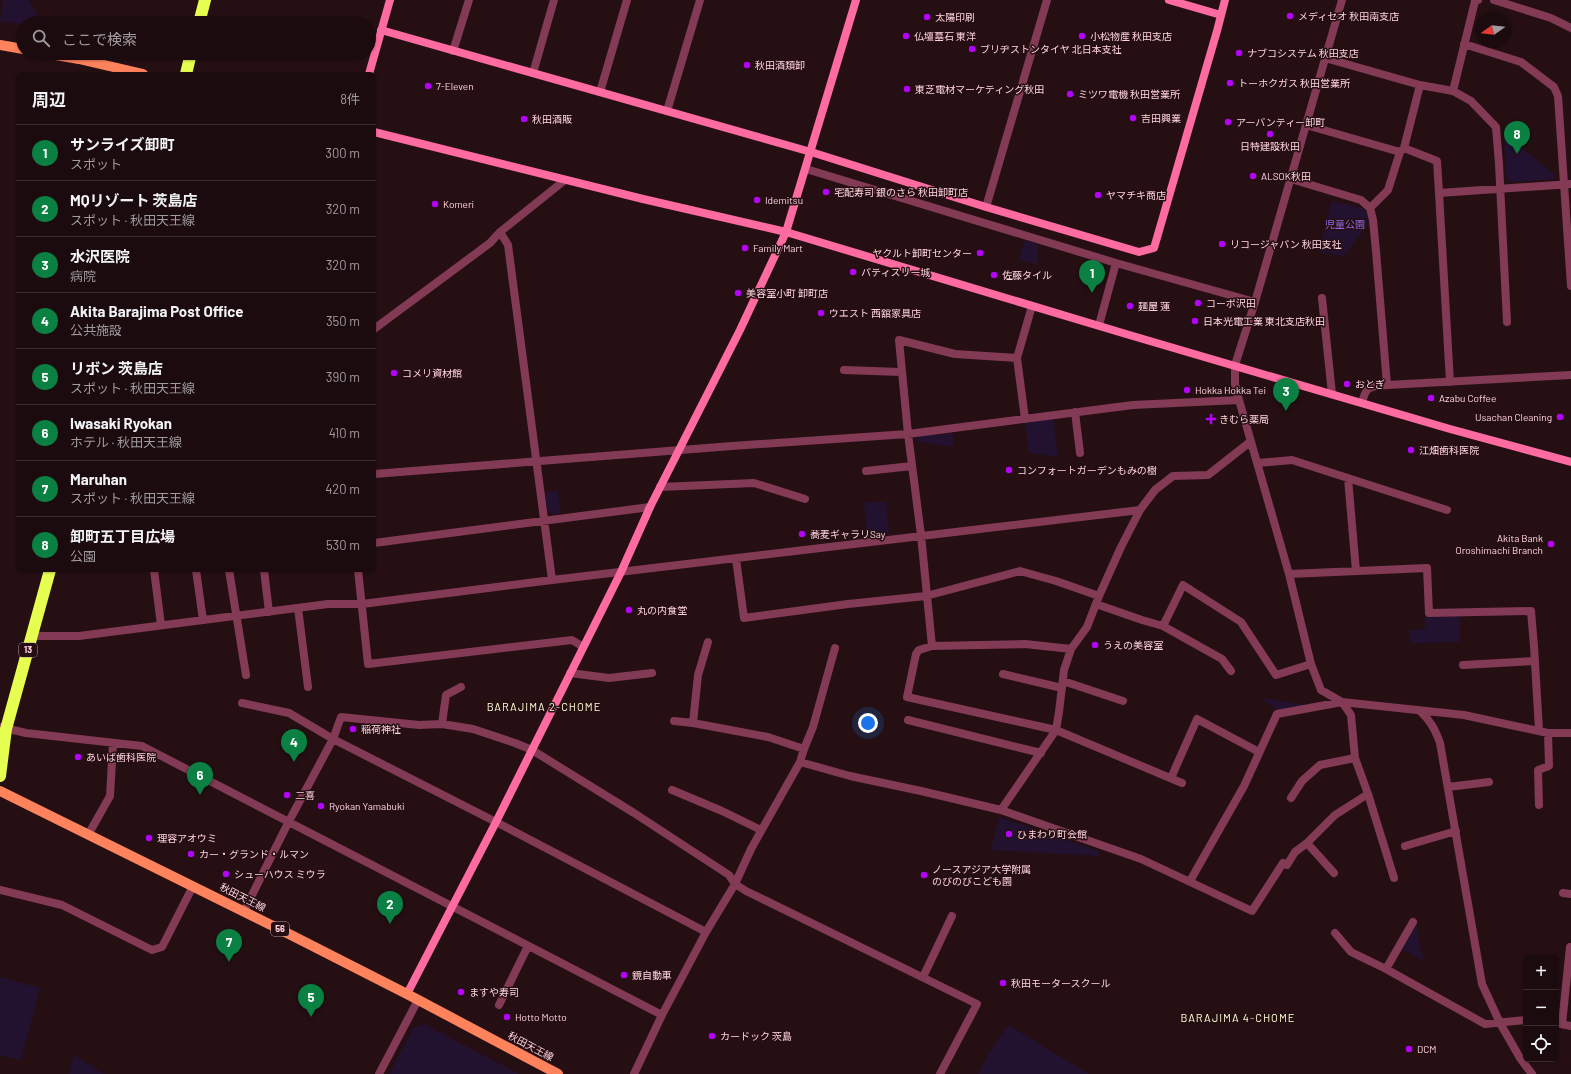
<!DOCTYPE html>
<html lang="ja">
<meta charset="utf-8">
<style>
:root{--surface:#1c0b0e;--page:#29191c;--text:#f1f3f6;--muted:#a09b9e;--line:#3a2b2e;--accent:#0b8043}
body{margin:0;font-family:Barlow,"Noto Sans JP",sans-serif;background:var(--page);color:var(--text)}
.controls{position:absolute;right:12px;bottom:12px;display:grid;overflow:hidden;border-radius:6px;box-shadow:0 1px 3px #0004}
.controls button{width:36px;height:36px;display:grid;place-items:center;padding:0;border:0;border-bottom:1px solid var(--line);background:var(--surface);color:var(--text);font:20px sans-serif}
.compass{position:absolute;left:1475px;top:12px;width:36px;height:36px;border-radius:50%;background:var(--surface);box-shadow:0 1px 3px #0004;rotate:255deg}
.you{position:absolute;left:868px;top:723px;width:14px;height:14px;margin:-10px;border:3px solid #fff;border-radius:50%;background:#1a73e8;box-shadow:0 0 0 6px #1a73e833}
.badge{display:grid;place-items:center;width:26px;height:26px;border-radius:50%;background:var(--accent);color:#fff;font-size:13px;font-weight:700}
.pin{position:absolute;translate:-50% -33px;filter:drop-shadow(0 1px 2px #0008)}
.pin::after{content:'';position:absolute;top:21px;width:14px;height:12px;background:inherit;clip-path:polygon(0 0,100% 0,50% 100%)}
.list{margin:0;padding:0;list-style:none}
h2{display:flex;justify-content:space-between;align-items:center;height:52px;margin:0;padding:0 16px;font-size:17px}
h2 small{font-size:13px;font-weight:400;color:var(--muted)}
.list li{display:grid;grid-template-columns:26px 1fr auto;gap:12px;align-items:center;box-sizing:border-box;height:56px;padding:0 16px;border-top:1px solid var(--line)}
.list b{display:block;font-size:15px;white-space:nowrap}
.list p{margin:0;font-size:13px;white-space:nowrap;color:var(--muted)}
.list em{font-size:13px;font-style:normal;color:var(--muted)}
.icon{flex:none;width:22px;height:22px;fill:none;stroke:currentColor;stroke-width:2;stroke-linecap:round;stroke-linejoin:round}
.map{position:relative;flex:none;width:1571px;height:1074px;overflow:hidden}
.search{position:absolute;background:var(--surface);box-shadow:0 1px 3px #0004;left:16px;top:16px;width:360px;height:44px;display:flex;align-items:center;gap:10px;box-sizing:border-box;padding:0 14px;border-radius:22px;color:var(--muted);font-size:15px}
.panel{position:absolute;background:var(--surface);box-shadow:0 1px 3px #0004;left:16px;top:72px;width:360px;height:500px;border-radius:6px}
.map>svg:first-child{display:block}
.green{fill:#23122f}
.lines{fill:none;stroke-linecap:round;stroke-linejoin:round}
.street{stroke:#833a54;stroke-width:8}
.secondary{stroke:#fe6ba0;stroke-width:8}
.primary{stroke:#fe825b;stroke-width:10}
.highway{stroke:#e6fe4f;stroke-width:12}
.poi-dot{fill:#b402fb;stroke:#250f13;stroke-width:1.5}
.labels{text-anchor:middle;stroke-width:3;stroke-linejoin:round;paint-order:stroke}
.shield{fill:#250f13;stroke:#be98a2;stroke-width:1}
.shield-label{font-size:9px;font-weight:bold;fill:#ffd3df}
.poi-label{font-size:10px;fill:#ffd3df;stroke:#250f13;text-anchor:start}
.park-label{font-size:10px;fill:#9467e1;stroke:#250f13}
.street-label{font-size:10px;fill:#ffd3df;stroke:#250f13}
.neighbourhood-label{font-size:11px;letter-spacing:1px;fill:#fffed5;stroke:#250f13}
</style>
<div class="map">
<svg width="1571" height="1074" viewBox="0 0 1571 1074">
<rect width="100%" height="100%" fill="#250f13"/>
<path class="green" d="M3,0H29L41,23L23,24L0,22Z
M1504,133L1555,175L1554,179L1511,182L1506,177Z
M1332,201L1362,208L1369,214L1367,225L1344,256L1319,252Z
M1025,240L1038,244L1037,264L1019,260Z
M1053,419L1058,457L1029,453L1025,422Z
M952,433L954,447L915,441L920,436Z
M558,490L560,513L553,514L547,510L545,492Z
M886,501L889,533L867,535L864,503Z
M1456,616L1460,617V642L1410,643V630L1425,629V617Z
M1260,698L1305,705L1278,710Z
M999,817L1099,851V856L991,850Z
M1418,922V940L1424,961L1402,949Z
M0,977L40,988L21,1060L0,1055Z
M424,1024L519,1074H389L413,1028Z
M1008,1025L1089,1074H978L988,1054Z
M74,1055L104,1074H69Z"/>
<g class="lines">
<path class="street" d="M1342,0L1255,302L1235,365V384L1239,400L1289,574L1311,664L1321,690L1342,702L1464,715L1548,733H1571
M1494,0L1551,18L1571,28
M1464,44L1521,62L1554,87L1558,96L1571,286
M453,51L469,0
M1325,58L1420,85L1453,91L1471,101L1496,127L1499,164L1507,322
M533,73L554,0
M1453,91L1475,1L1478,0
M600,92L627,0
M667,111L700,0
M1306,125L1400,152
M1404,148L1437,161L1439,193
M806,169L1116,263L1255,302
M1291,179L1361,200L1370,208L1373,220L1376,251L1387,385
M986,207L1047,0
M1370,208L1388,190L1400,152L1404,148L1420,85
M500,232L508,245L552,580
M1322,298L1332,394
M1032,306L1017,358L955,354L899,340L908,434L921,535L932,646L1025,644L1071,649
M1099,325L1116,263
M374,329L490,243L500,232L565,180
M1017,358L1025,419
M844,370L901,372
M1450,382L1439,193L1571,184
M1362,403C1366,385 1370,387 1387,385L1571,375
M1075,412L1080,453
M1258,463L1292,460L1447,510
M866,471L912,466
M374,474L732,446L908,434L1133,405L1239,400
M1348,478L1356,571
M660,487L754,483L805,499
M374,543L650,507
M736,559L744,618L848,604L926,596L1020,571L1056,581L1099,596
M154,570L161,625
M196,570L203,620
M229,570L246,675
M264,570L269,612
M358,570L368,664L572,640L583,647
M1289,574L1427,568L1429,613L1531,611L1534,646L1539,730
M1096,604L1142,620L1163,626L1222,659L1231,671
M298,608L308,687
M1163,626L1183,585L1241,622L1276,675L1311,664
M33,636H79L328,604H362L552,580L1140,510
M932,646L919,650L916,654L907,697L1056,730L1182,783
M1463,665L1535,661
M570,673L609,678L652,673
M1003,674L1062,688
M1063,681L1123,701
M242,703L289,713L333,739L496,822L706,932
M1420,711C1430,720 1435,729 1440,743L1482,984L1500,1023L1520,1058L1532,1074
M908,720L1041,753
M674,721L693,723L768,737L804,749
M693,723L698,675L708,642
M442,724L446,695L461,687
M0,727L26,733L142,746L662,1015
M800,762L804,749L813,727L835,648
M1171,778L1197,719L1259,752
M1448,787L1489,782
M672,790L722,811L761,830
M1368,794L1394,878
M1291,798L1302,781L1320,765L1355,758
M1539,805L1538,770L1549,766L1548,733
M1001,810L1056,730L1059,712L1064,670L1071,649L1087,627L1099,596L1121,547L1140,510L1155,490L1173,476L1208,475L1250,442
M88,835L110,796L113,743
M1307,843L1334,873
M1405,846L1456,831
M0,890L62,905L152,950L162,947L193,886
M1563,893L1571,894
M244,911L288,823L333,739L341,717L419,725L442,724L473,729L515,743L532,750L634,813L729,875L735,884L746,891L977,1004L940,1074
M1335,933L1351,952L1386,969L1485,1024L1526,1020
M1386,969L1413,922
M923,977L952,916
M499,1005L528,946
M1556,1023L1571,1026
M1562,1024L1570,947
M379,1074L418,1000
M634,1074L662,1015L706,932L735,884L751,849L800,762L850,776L921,791L1001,810L1141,859L1252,911L1283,863L1287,865L1295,852L1307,843L1335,815L1368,794L1355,758L1351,715L1342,702L1277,714L1244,786L1190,881"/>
<path class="secondary" d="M1169,0L1221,15
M381,30L811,152L986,207L1139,252L1154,248L1217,31L1225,0
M369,74L390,0
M374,132L643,199L786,232L1126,334L1450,429L1571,462
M407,994L496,822L621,572L650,507L740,330L786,232L856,0"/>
<path class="primary" d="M0,45L23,49
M44,53L79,59L143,74
M0,791L291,935L407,994L558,1074"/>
<path class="highway" d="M199,23L205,0
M186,74L191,53
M0,776L6,729L50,570"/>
</g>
<g class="poi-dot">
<circle cx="1290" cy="16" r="4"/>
<circle cx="927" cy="17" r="4"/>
<circle cx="906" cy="36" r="4"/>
<circle cx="1082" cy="36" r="4"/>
<circle cx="972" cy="49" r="4"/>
<circle cx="1239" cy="53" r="4"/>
<circle cx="747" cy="65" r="4"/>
<circle cx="1230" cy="83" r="4"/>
<circle cx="428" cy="86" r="4"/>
<circle cx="907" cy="89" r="4"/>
<circle cx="1070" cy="94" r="4"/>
<circle cx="1133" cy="118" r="4"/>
<circle cx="524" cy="119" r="4"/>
<circle cx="1228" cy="122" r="4"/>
<circle cx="1270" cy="134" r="4"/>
<circle cx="1253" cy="176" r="4"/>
<circle cx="826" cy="192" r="4"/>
<circle cx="1098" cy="195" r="4"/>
<circle cx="757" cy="200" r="4"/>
<circle cx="435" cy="204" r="4"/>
<circle cx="1222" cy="244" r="4"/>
<circle cx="745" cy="248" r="4"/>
<circle cx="980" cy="253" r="4"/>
<circle cx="853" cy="272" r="4"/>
<circle cx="994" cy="275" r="4"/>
<circle cx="738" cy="293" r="4"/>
<circle cx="1198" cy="303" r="4"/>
<circle cx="1130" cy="306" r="4"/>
<circle cx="821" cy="313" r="4"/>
<circle cx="1195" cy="321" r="4"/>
<circle cx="394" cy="373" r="4"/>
<circle cx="1347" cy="384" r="4"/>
<circle cx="1187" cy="390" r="4"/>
<circle cx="1431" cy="398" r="4"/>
<circle cx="1560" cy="417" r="4"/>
<path d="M1209 413h4v4h4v4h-4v4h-4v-4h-4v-4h4z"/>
<circle cx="1411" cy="450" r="4"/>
<circle cx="1009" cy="470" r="4"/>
<circle cx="802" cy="534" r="4"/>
<circle cx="1551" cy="544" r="4"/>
<circle cx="629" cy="610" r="4"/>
<circle cx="1095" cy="645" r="4"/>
<circle cx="353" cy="729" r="4"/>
<circle cx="78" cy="757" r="4"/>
<circle cx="287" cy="795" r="4"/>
<circle cx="321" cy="806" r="4"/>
<circle cx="1009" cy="834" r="4"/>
<circle cx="149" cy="838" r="4"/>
<circle cx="191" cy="854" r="4"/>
<circle cx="226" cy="874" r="4"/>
<circle cx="924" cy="875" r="4"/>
<circle cx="624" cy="975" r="4"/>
<circle cx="1003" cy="983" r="4"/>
<circle cx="461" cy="992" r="4"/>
<circle cx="507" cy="1017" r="4"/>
<circle cx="712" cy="1036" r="4"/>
<circle cx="1409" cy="1049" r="4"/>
</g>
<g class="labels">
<g class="shield">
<rect x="19" y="643" width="18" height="14" rx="3"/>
<rect x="271" y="922" width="18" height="14" rx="3"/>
</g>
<g class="shield-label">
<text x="28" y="653">13</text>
<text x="280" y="932">56</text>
</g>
<g class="poi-label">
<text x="1298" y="20">メディセオ 秋田南支店</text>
<text x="935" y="21">太陽印刷</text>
<text x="914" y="40">仏壇墓石 東洋</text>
<text x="1090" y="40">小松物産 秋田支店</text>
<text x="980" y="53">ブリヂストンタイヤ 北日本支社</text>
<text x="1247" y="57">ナブコシステム 秋田支店</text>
<text x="755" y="69">秋田酒類卸</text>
<text x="1238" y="87">トーホクガス 秋田営業所</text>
<text x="436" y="90">7-Eleven</text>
<text x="915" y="93">東芝電材マーケティング秋田</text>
<text x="1078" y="98">ミツワ電機 秋田営業所</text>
<text x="1141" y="122">吉田興業</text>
<text x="532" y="123">秋田酒販</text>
<text x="1236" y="126">アーバンティー卸町</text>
<text x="1270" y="150" text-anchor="middle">日特建設秋田</text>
<text x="1261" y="180">ALSOK秋田</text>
<text x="834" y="196">宅配寿司 銀のさら 秋田卸町店</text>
<text x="1106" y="199">ヤマチキ商店</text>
<text x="765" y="204">Idemitsu</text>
<text x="443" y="208">Komeri</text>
<text x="1230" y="248">リコージャパン 秋田支社</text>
<text x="753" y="252">Family Mart</text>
<text x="972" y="257" text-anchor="end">ヤクルト卸町センター</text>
<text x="861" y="276">パティスリー城</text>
<text x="1002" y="279">佐藤タイル</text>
<text x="746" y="297">美容室小町 卸町店</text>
<text x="1206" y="307">コーポ沢田</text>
<text x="1138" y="310">麺屋 蓮</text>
<text x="829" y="317">ウエスト 西舘家具店</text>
<text x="1203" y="325">日本光電工業 東北支店秋田</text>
<text x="402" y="377">コメリ資材館</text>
<text x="1355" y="388">おとぎ</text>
<text x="1195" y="394">Hokka Hokka Tei</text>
<text x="1439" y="402">Azabu Coffee</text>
<text x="1552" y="421" text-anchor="end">Usachan Cleaning</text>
<text x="1219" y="423">きむら薬局</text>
<text x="1419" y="454">江畑歯科医院</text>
<text x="1017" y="474">コンフォートガーデンもみの樹</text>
<text x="810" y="538">蕎麦ギャラリSay</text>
<text x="1543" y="542" text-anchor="end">Akita Bank<tspan x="1543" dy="12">Oroshimachi Branch</tspan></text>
<text x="637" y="614">丸の内食堂</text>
<text x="1103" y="649">うえの美容室</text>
<text x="361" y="733">稲荷神社</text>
<text x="86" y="761">あいば歯科医院</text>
<text x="295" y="799">二喜</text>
<text x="329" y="810">Ryokan Yamabuki</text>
<text x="1017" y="838">ひまわり町会館</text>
<text x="157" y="842">理容アオウミ</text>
<text x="199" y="858">カー・グランド・ルマン</text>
<text x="932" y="873">ノースアジア大学附属<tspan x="932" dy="12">のびのびこども園</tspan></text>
<text x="234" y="878">シューハウス ミウラ</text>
<text x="632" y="979">鏡自動車</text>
<text x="1011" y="987">秋田モータースクール</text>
<text x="469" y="996">ますや寿司</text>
<text x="515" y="1021">Hotto Motto</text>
<text x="720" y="1040">カードック 茨島</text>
<text x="1417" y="1053">DCM</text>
</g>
<g class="park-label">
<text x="1345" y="228">児童公園</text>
</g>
<g class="street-label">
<text transform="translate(243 897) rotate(27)" y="4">秋田天王線</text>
<text transform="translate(531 1046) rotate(28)" y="4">秋田天王線</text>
</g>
<g class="neighbourhood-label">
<text x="544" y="711">BARAJIMA 2-CHOME</text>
<text x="1238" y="1022">BARAJIMA 4-CHOME</text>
</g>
</g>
</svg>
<div class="controls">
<button>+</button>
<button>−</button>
<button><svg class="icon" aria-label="locate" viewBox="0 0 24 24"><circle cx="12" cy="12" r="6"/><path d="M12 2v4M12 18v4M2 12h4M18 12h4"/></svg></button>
</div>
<svg class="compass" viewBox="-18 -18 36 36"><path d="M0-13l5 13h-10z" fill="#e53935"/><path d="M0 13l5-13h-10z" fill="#a09b9e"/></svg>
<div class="you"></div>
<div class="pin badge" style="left:1092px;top:293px">1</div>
<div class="pin badge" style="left:390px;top:924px">2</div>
<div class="pin badge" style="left:1286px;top:411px">3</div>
<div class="pin badge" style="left:294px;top:762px">4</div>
<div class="pin badge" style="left:311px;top:1017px">5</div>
<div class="pin badge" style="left:200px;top:795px">6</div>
<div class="pin badge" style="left:229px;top:962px">7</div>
<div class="pin badge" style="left:1517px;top:154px">8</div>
<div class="search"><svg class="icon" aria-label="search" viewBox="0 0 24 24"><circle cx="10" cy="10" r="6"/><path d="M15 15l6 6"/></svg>ここで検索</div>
<section class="panel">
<h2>周辺<small>8件</small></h2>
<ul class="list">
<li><span class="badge">1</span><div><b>サンライズ卸町</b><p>スポット</p></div><em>300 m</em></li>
<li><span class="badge">2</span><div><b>MQリゾート 茨島店</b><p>スポット · 秋田天王線</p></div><em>320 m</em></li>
<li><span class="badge">3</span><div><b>水沢医院</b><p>病院</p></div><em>320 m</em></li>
<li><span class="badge">4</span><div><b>Akita Barajima Post Office</b><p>公共施設</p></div><em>350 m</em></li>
<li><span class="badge">5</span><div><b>リボン 茨島店</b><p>スポット · 秋田天王線</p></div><em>390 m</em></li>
<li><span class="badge">6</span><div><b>Iwasaki Ryokan</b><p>ホテル · 秋田天王線</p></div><em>410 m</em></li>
<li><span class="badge">7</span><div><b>Maruhan</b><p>スポット · 秋田天王線</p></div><em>420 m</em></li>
<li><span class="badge">8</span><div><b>卸町五丁目広場</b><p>公園</p></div><em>530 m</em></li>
</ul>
</section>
</div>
